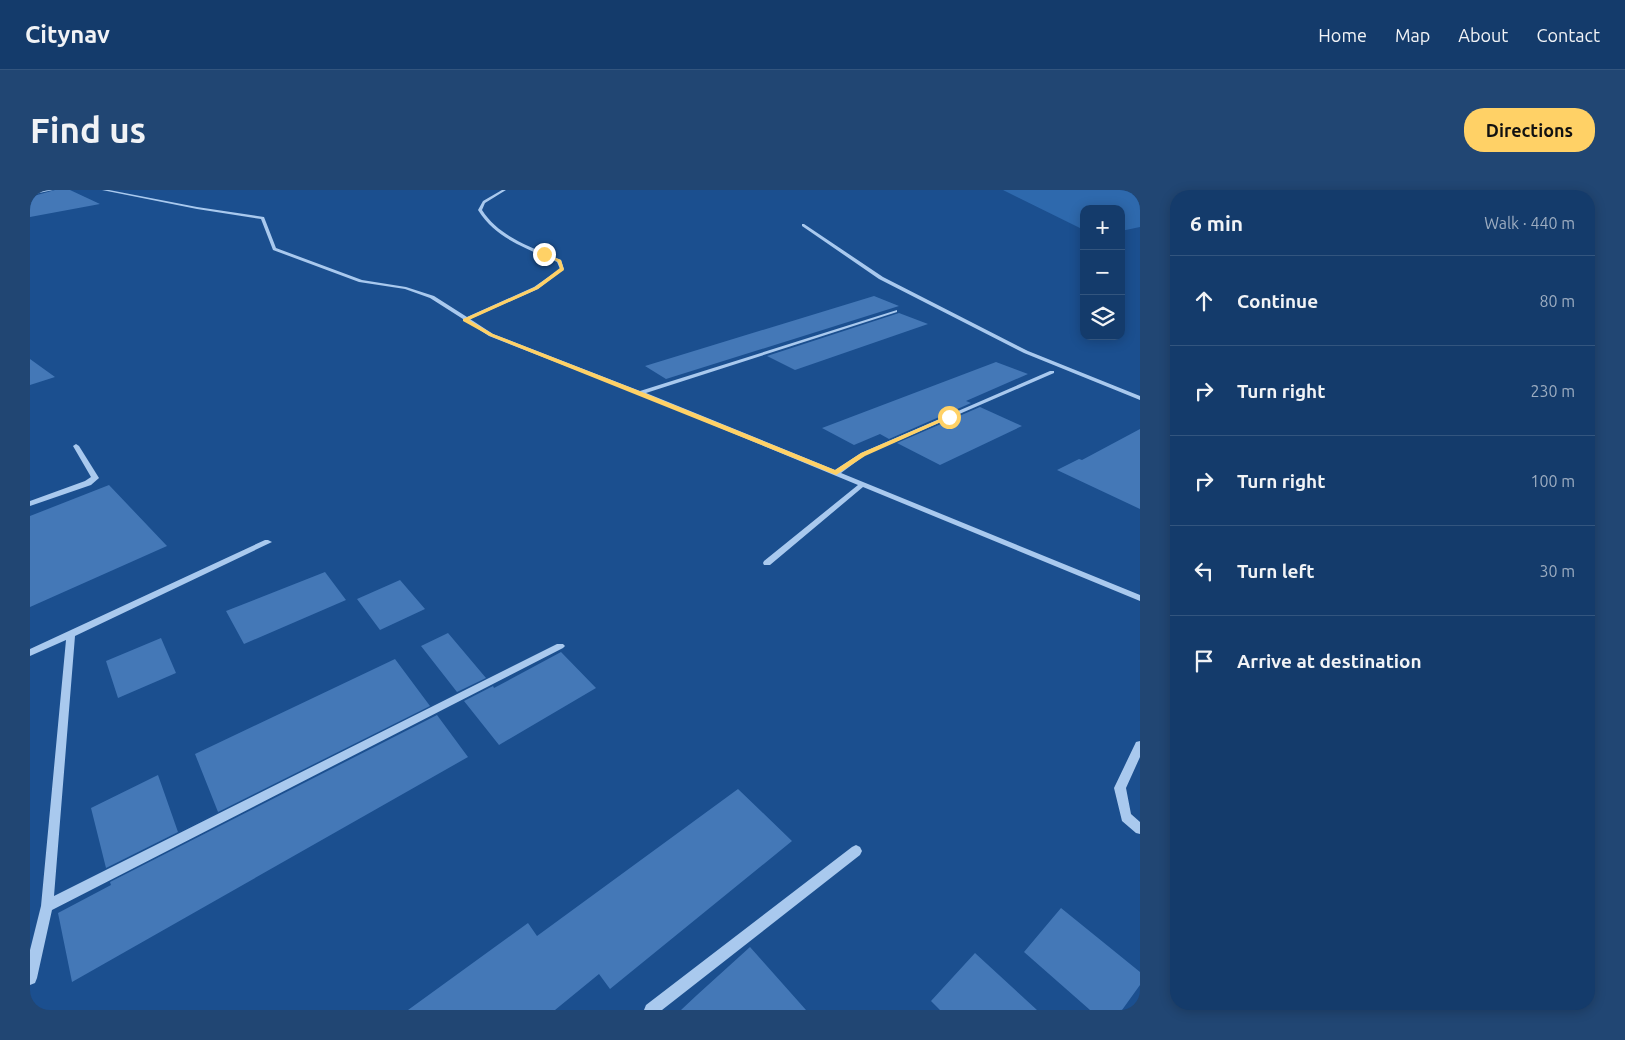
<!DOCTYPE html>
<meta charset="utf-8">
<style>
:root{--surface:#143b6b;--page:#214673;--text:#f1f3f6;--muted:#9dadc1;--line:#33557e;--accent:#ffd166}
body{margin:0;font-family:Ubuntu,sans-serif;background:var(--page);color:var(--text)}
.controls{position:absolute;right:15px;top:15px;display:grid;overflow:hidden;border-radius:10px;box-shadow:0 2px 12px #0003}
.controls button{width:45px;height:45px;display:grid;place-items:center;padding:0;border:0;border-bottom:1px solid var(--line);background:var(--surface);color:var(--text);font:25px sans-serif}
.stop{position:absolute;width:15px;height:15px;margin:-11px;border:4px solid #ffd166;border-radius:50%;background:#fff}
.stop.end{background:#ffd166;border-color:#fff;box-shadow:0 1px 5px #0008}
.list{margin:0;padding:0;list-style:none}
h2{display:flex;justify-content:space-between;align-items:center;height:65px;margin:0;padding:0 20px;font-size:21px}
h2 small{font-size:16px;font-weight:400;color:var(--muted)}
.list li{display:grid;grid-template-columns:32px 1fr auto;gap:15px;align-items:center;box-sizing:border-box;height:90px;padding:0 20px;border-top:1px solid var(--line)}
.list b{display:block;font-size:19px;white-space:nowrap}
.list em{font-size:16px;font-style:normal;color:var(--muted)}
.icon{flex:none;width:28px;height:28px;fill:none;stroke:currentColor;stroke-width:2;stroke-linecap:round;stroke-linejoin:round}
.map{position:relative;flex:none;width:1110px;height:820px;overflow:hidden;border-radius:20px}
header{display:flex;align-items:center;gap:30px;box-sizing:border-box;height:70px;padding:0 25px;background:var(--surface);border-bottom:1px solid var(--line)}
header strong{font-size:24px}
nav{display:flex;gap:28px;margin-inline-start:auto;font-size:18px}
.intro{display:flex;align-items:center;justify-content:space-between;box-sizing:border-box;height:120px;padding:0 30px}
h1{margin:0;font-size:35px}
.button{padding:12px 22px;border-radius:20px;background:var(--accent);color:#111;font-size:18px;font-weight:700}
main{display:flex;gap:30px;padding:0 30px}
aside{flex:1;background:var(--surface);border-radius:20px;box-shadow:0 2px 12px #0003}
.map>svg:first-child{display:block}
.green{fill:#2e69ad}
.building{fill:#4478b7}
.lines{fill:none;stroke-linecap:round;stroke-linejoin:round}
.minor{fill:#a9c9ee;fill-rule:evenodd}
.route{fill:#ffd166}
</style>
<header>
<strong>Citynav</strong>
<nav><a>Home</a><a>Map</a><a>About</a><a>Contact</a></nav>
</header>
<div class="intro"><h1>Find us</h1><a class="button">Directions</a></div>
<main>
<div class="map">
<svg width="1110" height="820" viewBox="0 0 1110 820">
<rect width="100%" height="100%" fill="#1b4f8f"/>
<path class="green" d="M973,0H1110V37L1091,41V19H1054V40Z"/>
<path class="building" d="M25,0H40L70,14L0,27V7Z
M844,106L869,116L636,189L615,176Z
M869,123L898,134L765,180L737,166Z
M0,169L25,187L0,195Z
M966,172L998,184L936,211L941,213L859,249L850,244L824,255L792,238Z
M950,217L992,236L910,275L867,253Z
M1110,239V319L1027,280L1049,269L1052,270Z
M79,295L137,356L0,417V326Z
M295,382L316,410L214,454L196,421Z
M370,390L395,419L350,440L327,409Z
M418,443L456,488L427,502L391,456Z
M131,448L146,483L88,508L76,471Z
M531,462L566,498L469,555L434,511L463,496L464,498Z
M365,469L400,516L188,622L165,564Z
M407,525L438,567L42,792L28,723L81,695L80,692Z
M128,585L148,642L76,678L61,618Z
M708,599L762,651L580,799L569,784L525,820H378L498,733L507,746Z
M1031,718L1110,782V795L1092,820H1060L994,762Z
M720,757L776,820H651L667,805Z
M945,763L1007,820H910L901,811Z"/>
<g class="lines">
<path class="minor" d="M16,0H23L0,5V3Z
M72,0H79L167,17L234,27L246,58L332,90L376,97L404,106L437,127L504,97L530,79L527,72C497,58 467,50 448,20L453,11L472,0H476L455,13L452,20C470,48 502,57 531,70L534,79L508,99L440,129L463,144L610,201L867,120V122L616,203L805,280L831,263L1020,181H1024V183L835,265L811,283L1110,405V411L833,297L740,375H734L733,373L734,371L828,295L608,204L459,146L436,131H433V129L400,108L375,99L329,92L243,60L231,29L167,19Z
M772,34H774L853,87L998,161L1110,206V210L994,163L849,89L772,36Z
M46,254L49,256L69,288L61,295L0,316V311L55,291L61,287L43,256Z
M235,350H238L242,352L45,446L24,706L527,454H533L535,456L533,458L22,720L7,788L5,793L0,795V760L11,716L36,450L0,466V459Z
M1110,551V567L1096,598L1101,624L1110,632V644L1106,643L1092,631L1084,598L1106,552Z
M826,655L830,657L832,661L830,665L632,820H614L616,815L822,657Z"/>
</g>
<path class="route" d="M513,63L531,70L534,80L508,99L439,130L463,144L612,202L805,280L831,263L917,226L922,227L835,266L806,285L460,146L433,131V129L505,97L530,78L528,72Z"/>
</svg>
<div class="controls">
<button>+</button>
<button>−</button>
<button><svg class="icon" aria-label="layers" viewBox="0 0 24 24"><path d="M12 4l9 5-9 5-9-5zM3 14l9 5 9-5"/></svg></button>
</div>
<div class="stop" style="left:919px;top:227px"></div>
<div class="stop end" style="left:514px;top:64px"></div>
</div>
<aside>
<h2>6 min<small>Walk · 440 m</small></h2>
<ul class="list">
<li><svg class="icon" aria-label="ahead" viewBox="0 0 24 24"><path d="M12 20V5M6 11l6-6 6 6"/></svg><div><b>Continue</b></div><em>80 m</em></li>
<li><svg class="icon" aria-label="right" viewBox="0 0 24 24"><path d="M7 20v-9h11M14 6l5 5-5 5"/></svg><div><b>Turn right</b></div><em>230 m</em></li>
<li><svg class="icon" aria-label="right" viewBox="0 0 24 24"><path d="M7 20v-9h11M14 6l5 5-5 5"/></svg><div><b>Turn right</b></div><em>100 m</em></li>
<li><svg class="icon" aria-label="left" viewBox="0 0 24 24"><path d="M17 20v-9H6M10 6l-5 5 5 5"/></svg><div><b>Turn left</b></div><em>30 m</em></li>
<li><svg class="icon" aria-label="arrive" viewBox="0 0 24 24"><path d="M6 21V4h12l-3 4 3 4H6"/></svg><div><b>Arrive at destination</b></div></li>
</ul>
</aside>
</main>
